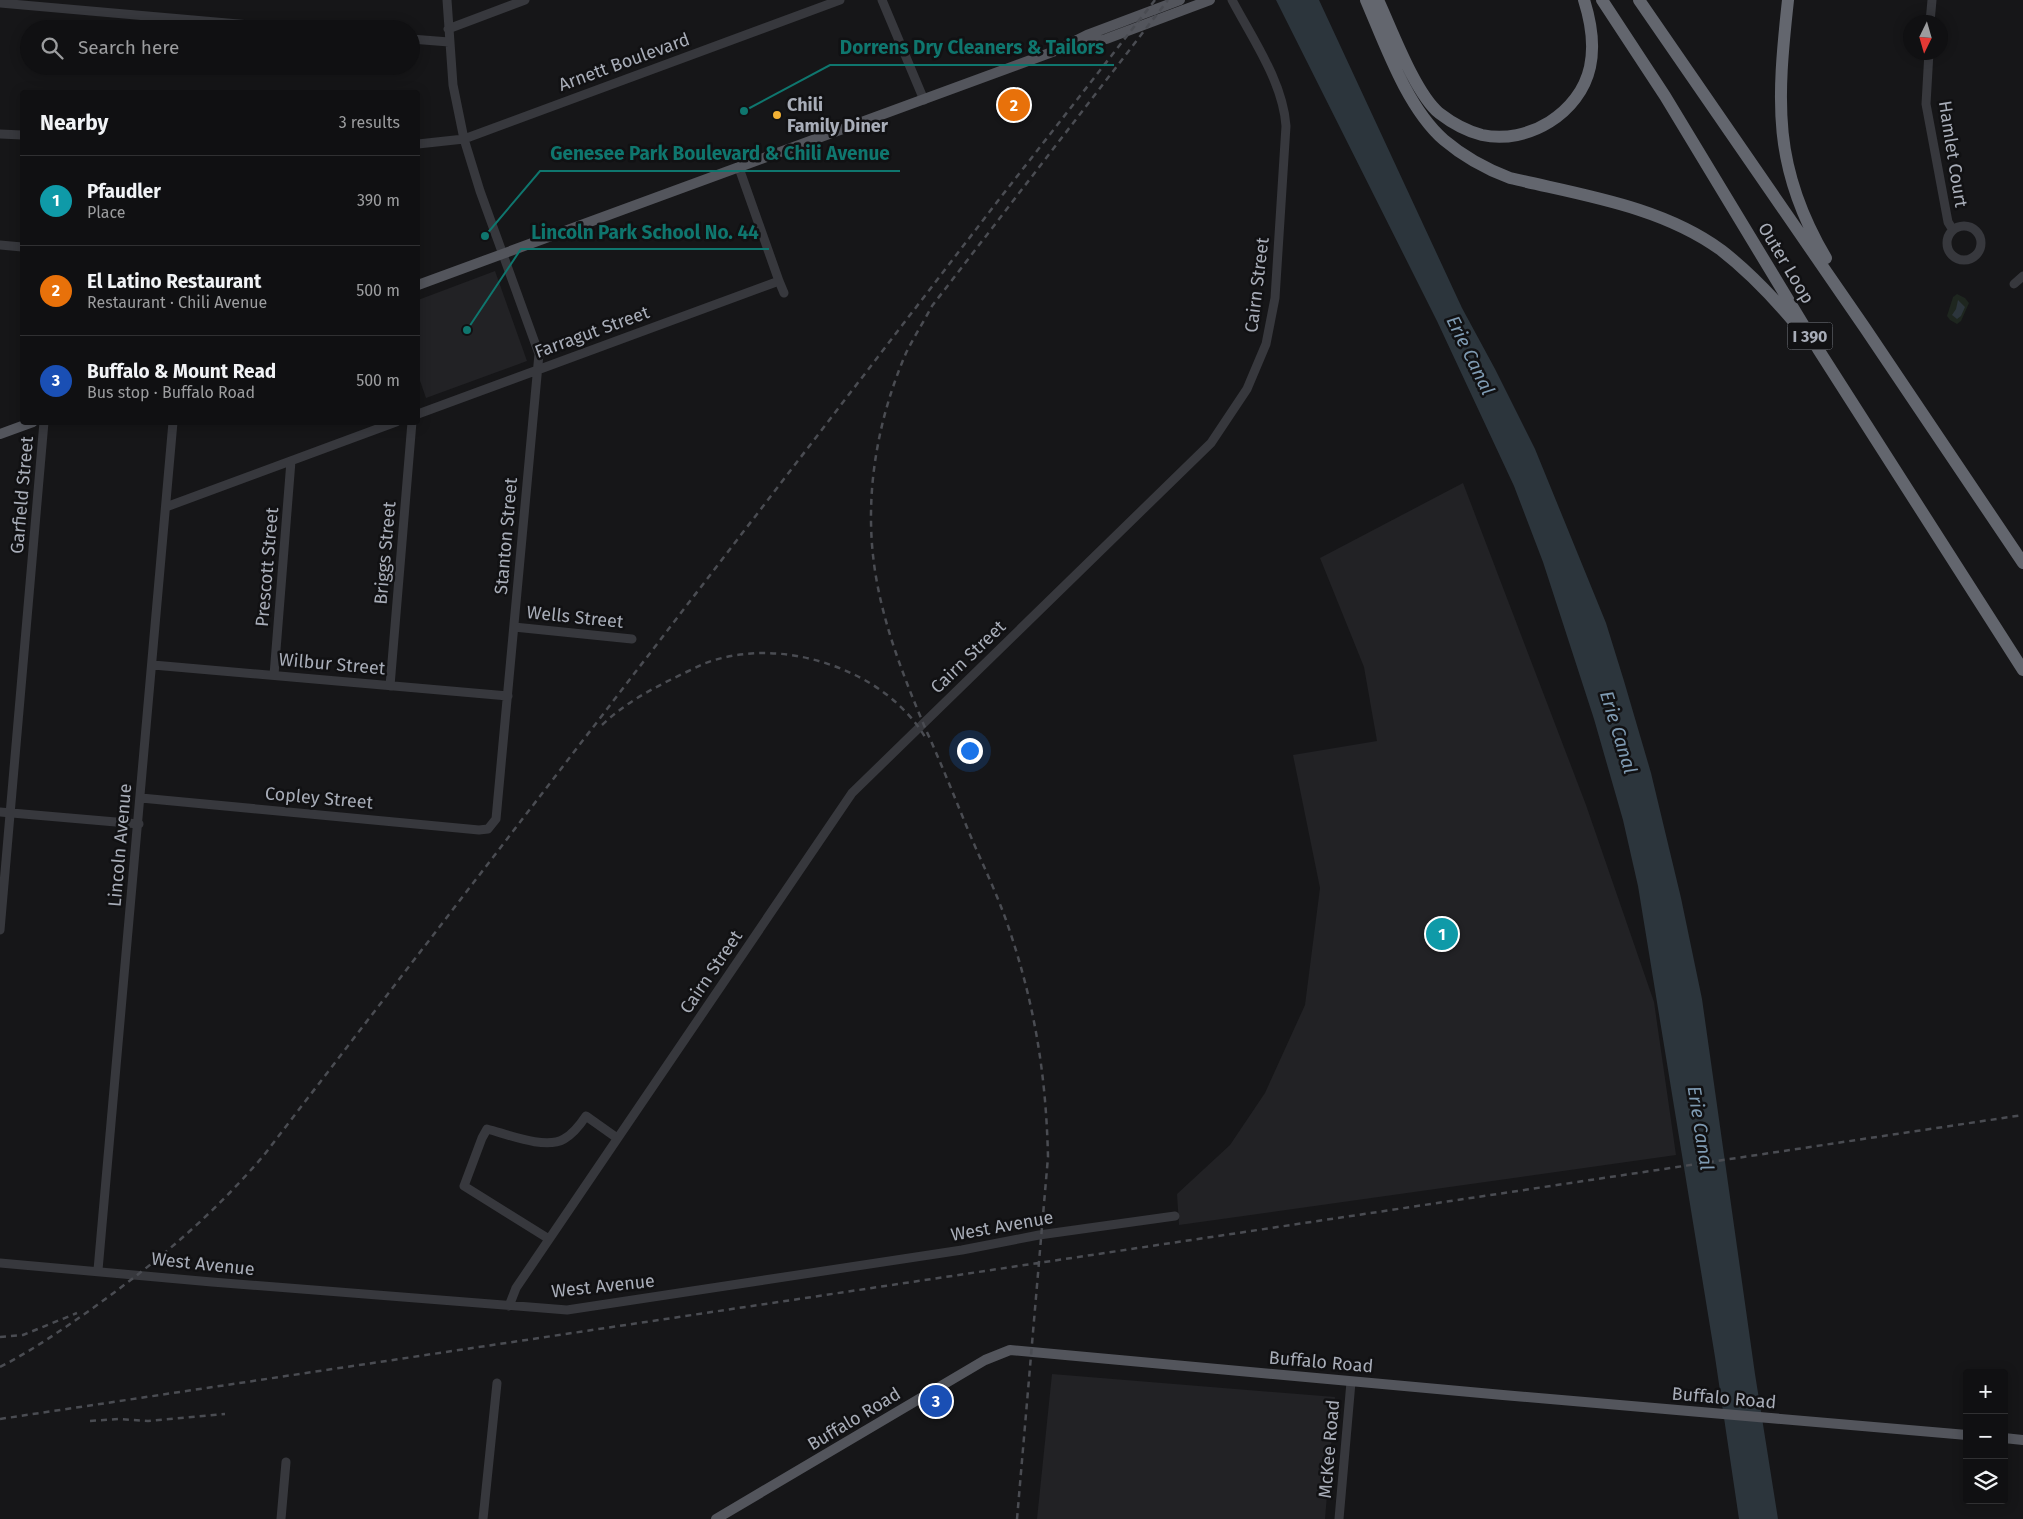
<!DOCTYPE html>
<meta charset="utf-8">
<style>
:root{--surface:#101012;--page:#19191b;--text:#f1f3f6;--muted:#9c9d9f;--line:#303032;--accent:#f2b134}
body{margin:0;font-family:"Fira Sans",sans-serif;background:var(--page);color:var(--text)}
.controls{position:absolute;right:15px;bottom:15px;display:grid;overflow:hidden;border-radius:5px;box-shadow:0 2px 12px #0003}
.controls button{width:45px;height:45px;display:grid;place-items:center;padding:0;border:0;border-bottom:1px solid var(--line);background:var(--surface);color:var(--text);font:25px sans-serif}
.compass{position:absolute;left:1903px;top:15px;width:45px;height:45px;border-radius:50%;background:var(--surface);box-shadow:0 2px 12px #0003;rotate:185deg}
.you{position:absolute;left:969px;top:750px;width:18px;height:18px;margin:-12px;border:4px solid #fff;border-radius:50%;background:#1a73e8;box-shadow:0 0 0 8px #1a73e833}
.badge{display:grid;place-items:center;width:32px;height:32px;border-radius:50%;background:var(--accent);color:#fff;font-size:16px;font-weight:700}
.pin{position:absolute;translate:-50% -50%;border:2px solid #fff;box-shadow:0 1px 5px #0006}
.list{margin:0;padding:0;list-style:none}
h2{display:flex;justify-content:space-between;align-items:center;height:65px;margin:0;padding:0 20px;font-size:21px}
h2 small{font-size:16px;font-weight:400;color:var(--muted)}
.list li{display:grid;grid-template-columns:32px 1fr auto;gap:15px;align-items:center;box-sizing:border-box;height:90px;padding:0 20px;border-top:1px solid var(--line)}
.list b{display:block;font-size:19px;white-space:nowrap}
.list p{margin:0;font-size:16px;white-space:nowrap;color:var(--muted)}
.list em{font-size:16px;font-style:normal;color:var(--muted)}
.icon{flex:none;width:28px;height:28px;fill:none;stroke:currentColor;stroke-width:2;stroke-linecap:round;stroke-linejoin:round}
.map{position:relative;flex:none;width:2023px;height:1519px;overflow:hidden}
.search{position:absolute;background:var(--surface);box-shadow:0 2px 12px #0003;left:20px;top:20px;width:400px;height:55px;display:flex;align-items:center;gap:12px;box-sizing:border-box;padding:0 18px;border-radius:28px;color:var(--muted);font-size:19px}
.panel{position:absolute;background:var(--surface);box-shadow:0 2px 12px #0003;left:20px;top:90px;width:400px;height:335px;border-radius:5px}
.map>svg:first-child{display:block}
.built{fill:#222225}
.green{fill:#1e261f}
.water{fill:#2c353c}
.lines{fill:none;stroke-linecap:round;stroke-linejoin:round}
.minor{stroke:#37383d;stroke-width:9}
.major{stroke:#53555c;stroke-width:10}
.highway{stroke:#63666e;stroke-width:12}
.rail{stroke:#4a4c52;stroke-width:2.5;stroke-dasharray:6 5;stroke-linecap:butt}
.poi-dot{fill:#f2b134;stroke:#111113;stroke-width:2}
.labels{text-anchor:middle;stroke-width:5;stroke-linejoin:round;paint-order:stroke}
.shield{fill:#111113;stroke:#7b7e86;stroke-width:1}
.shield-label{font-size:16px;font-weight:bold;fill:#a8adb8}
.street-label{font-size:18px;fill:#a8adb8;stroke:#111113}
.poi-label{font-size:18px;font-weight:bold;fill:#a8adb8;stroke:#111113;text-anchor:start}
.water-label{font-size:19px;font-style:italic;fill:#7f9bb3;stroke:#111113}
.leader{fill:none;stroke:#0f766e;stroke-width:2}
.callout-dot{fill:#0f766e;stroke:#111113;stroke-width:2}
.callout-label{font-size:19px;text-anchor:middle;font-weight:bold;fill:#0f766e;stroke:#111113;stroke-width:5;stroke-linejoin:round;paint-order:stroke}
</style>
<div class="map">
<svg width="2023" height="1519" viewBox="0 0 2023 1519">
<rect width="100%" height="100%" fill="#161618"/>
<path class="built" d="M495,271L527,361L426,398L418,375V300Z
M1463,483L1586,805L1654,1002L1676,1155L1179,1225L1177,1194L1230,1145L1265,1093L1305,1005L1320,888L1293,755L1377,741L1364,667L1320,558Z
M1052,1374L1335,1397L1325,1519H1037Z"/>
<path class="green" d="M1957,294L1965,298L1969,303L1961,321L1957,324L1950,320L1947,316L1953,297Z"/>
<path class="water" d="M1276,0H1319L1462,308L1495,369L1535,449L1606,623L1624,681L1651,773L1681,898L1702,999L1755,1374L1778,1519H1739L1715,1357L1638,886L1623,820L1594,719L1543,562L1514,486L1437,321Z
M1958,300L1965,307L1961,316L1957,319L1952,315L1956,309Z"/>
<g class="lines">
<path class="minor" d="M882,0L924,100
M0,3L294,29
M1930,22L1932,0
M448,29L525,0
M411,39L449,42
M1929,52L1926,104L1948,222L1953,230
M0,134L22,135
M418,144L464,139L840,0
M739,168L779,281L784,293
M1947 243a17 17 0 1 1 34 0a17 17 0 1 1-34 0Z
M0,245L22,247
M2014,284L2023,276
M418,414L779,281
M166,507L396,422
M514,627L632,639
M153,665L508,696
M274,675L291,461
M390,686L412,422
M141,798L479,830L488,829L496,819L539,354L480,191L464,139L453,85L447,0
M0,812L139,824
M0,930L44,422
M549,1239L464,1186L482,1138L487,1129C507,1134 545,1150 564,1139C573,1134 580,1125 586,1116L617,1138
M0,1263L212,1282L567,1310L962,1250L1039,1235L1175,1216
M98,1270L173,422
M509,1306L516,1288L852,793L1211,443L1247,389L1266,344L1275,298L1286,126C1283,82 1252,38 1232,0
M281,1519L286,1462
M483,1519L497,1383
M1339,1519L1351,1382"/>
<path class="major" d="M1068,49L1106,39L1210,0
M418,285L1055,51L1087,35L1180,0
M0,434L33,422
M2004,1438L2023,1440
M716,1519L985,1360L1010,1350L1503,1395L1967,1435"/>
<path class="highway" d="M1366,0C1385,44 1407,108 1444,140C1464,157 1486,169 1510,178C1581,195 1661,206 1721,250C1748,271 1772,296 1794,322
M1378,0C1392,30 1415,93 1439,113C1452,123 1466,131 1482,135C1528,145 1580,113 1590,67C1595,44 1591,22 1584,0
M1602,0L1665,96L1818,349L2023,670
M1639,0L1865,328L2023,563
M1788,0C1777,101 1772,167 1826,258"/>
<path class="rail" d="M602,725C623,705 646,692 672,679C682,674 693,669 703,664C752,645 808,652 855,675C882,688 909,710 925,737
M0,1337L23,1335L77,1313
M0,1367C33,1350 63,1329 93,1308C157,1262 213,1215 264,1155L997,202L1155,0
M0,1419L2023,1115
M90,1421L118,1419L148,1421L225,1414
M1017,1519L1048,1157C1046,1072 1034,1000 1006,920C996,892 983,865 971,837C956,801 942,765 926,730C905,680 885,630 876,577C863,501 876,423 906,353C914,337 924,321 932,306L1168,0"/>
</g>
<circle class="poi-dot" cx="777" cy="115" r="5"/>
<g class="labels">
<rect class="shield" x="1787.5" y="322.5" width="45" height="27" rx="4"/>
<g class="shield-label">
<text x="1810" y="342">I 390</text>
</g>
<g class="street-label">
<text transform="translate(624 62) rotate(-20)" y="6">Arnett Boulevard</text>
<text transform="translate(1953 154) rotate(81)" y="6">Hamlet Court</text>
<text transform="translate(1786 263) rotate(59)" y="6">Outer Loop</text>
<text transform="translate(1257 285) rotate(-83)" y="6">Cairn Street</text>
<text transform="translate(592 332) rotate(-20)" y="6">Farragut Street</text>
<text transform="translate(22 495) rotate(-85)" y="6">Garfield Street</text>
<text transform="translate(506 536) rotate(-85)" y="6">Stanton Street</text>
<text transform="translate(385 553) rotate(-85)" y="6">Briggs Street</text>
<text transform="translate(267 567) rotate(-85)" y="6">Prescott Street</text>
<text transform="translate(575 617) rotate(6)" y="6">Wells Street</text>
<text transform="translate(968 657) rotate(-44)" y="6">Cairn Street</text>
<text transform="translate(332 664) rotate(5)" y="6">Wilbur Street</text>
<text transform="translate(319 798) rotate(5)" y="6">Copley Street</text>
<text transform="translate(120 845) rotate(-85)" y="6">Lincoln Avenue</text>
<text transform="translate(711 972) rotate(-56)" y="6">Cairn Street</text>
<text transform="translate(1002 1226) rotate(-10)" y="6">West Avenue</text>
<text transform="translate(203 1264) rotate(6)" y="6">West Avenue</text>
<text transform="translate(603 1286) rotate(-6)" y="6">West Avenue</text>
<text transform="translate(1321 1362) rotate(5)" y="6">Buffalo Road</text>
<text transform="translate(1724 1398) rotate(5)" y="6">Buffalo Road</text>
<text transform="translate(854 1419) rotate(-31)" y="6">Buffalo Road</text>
<text transform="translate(1329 1449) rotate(-85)" y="6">McKee Road</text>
</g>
<g class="poi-label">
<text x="787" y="111">Chili<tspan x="787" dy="21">Family Diner</tspan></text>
</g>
<g class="water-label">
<text transform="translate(1471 355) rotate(64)" y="7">Erie Canal</text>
<text transform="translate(1619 732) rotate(73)" y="7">Erie Canal</text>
<text transform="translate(1701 1128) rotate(81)" y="7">Erie Canal</text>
</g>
</g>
<path class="leader" d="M744 111L830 65H1114M485 236L540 171H900M467 330L521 249H769"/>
<g class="callout-dot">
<circle cx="744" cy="111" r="5"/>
<circle cx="485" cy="236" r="5"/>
<circle cx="467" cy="330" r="5"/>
</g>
<g class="callout-label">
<text x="972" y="54">Dorrens Dry Cleaners &amp; Tailors</text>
<text x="720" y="160">Genesee Park Boulevard &amp; Chili Avenue</text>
<text x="645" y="239">Lincoln Park School No. 44</text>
</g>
</svg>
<div class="controls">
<button>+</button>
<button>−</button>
<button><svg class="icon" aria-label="layers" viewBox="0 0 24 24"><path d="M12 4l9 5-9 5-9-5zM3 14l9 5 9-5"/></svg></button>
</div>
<svg class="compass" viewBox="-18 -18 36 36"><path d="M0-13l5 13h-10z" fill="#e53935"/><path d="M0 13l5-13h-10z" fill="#9c9d9f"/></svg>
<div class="you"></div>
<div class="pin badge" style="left:1442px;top:934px;background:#0f9aa8">1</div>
<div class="pin badge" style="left:1014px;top:105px;background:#e8710a">2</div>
<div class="pin badge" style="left:936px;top:1401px;background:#1a4fb4">3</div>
<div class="search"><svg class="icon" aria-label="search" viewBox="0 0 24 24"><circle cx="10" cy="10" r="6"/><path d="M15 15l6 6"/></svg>Search here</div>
<section class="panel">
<h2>Nearby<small>3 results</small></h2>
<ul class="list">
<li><span class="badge" style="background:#0f9aa8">1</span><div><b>Pfaudler</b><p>Place</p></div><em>390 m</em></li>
<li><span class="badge" style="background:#e8710a">2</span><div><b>El Latino Restaurant</b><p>Restaurant · Chili Avenue</p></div><em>500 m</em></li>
<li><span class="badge" style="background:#1a4fb4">3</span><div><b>Buffalo &amp; Mount Read</b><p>Bus stop · Buffalo Road</p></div><em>500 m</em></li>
</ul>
</section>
</div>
